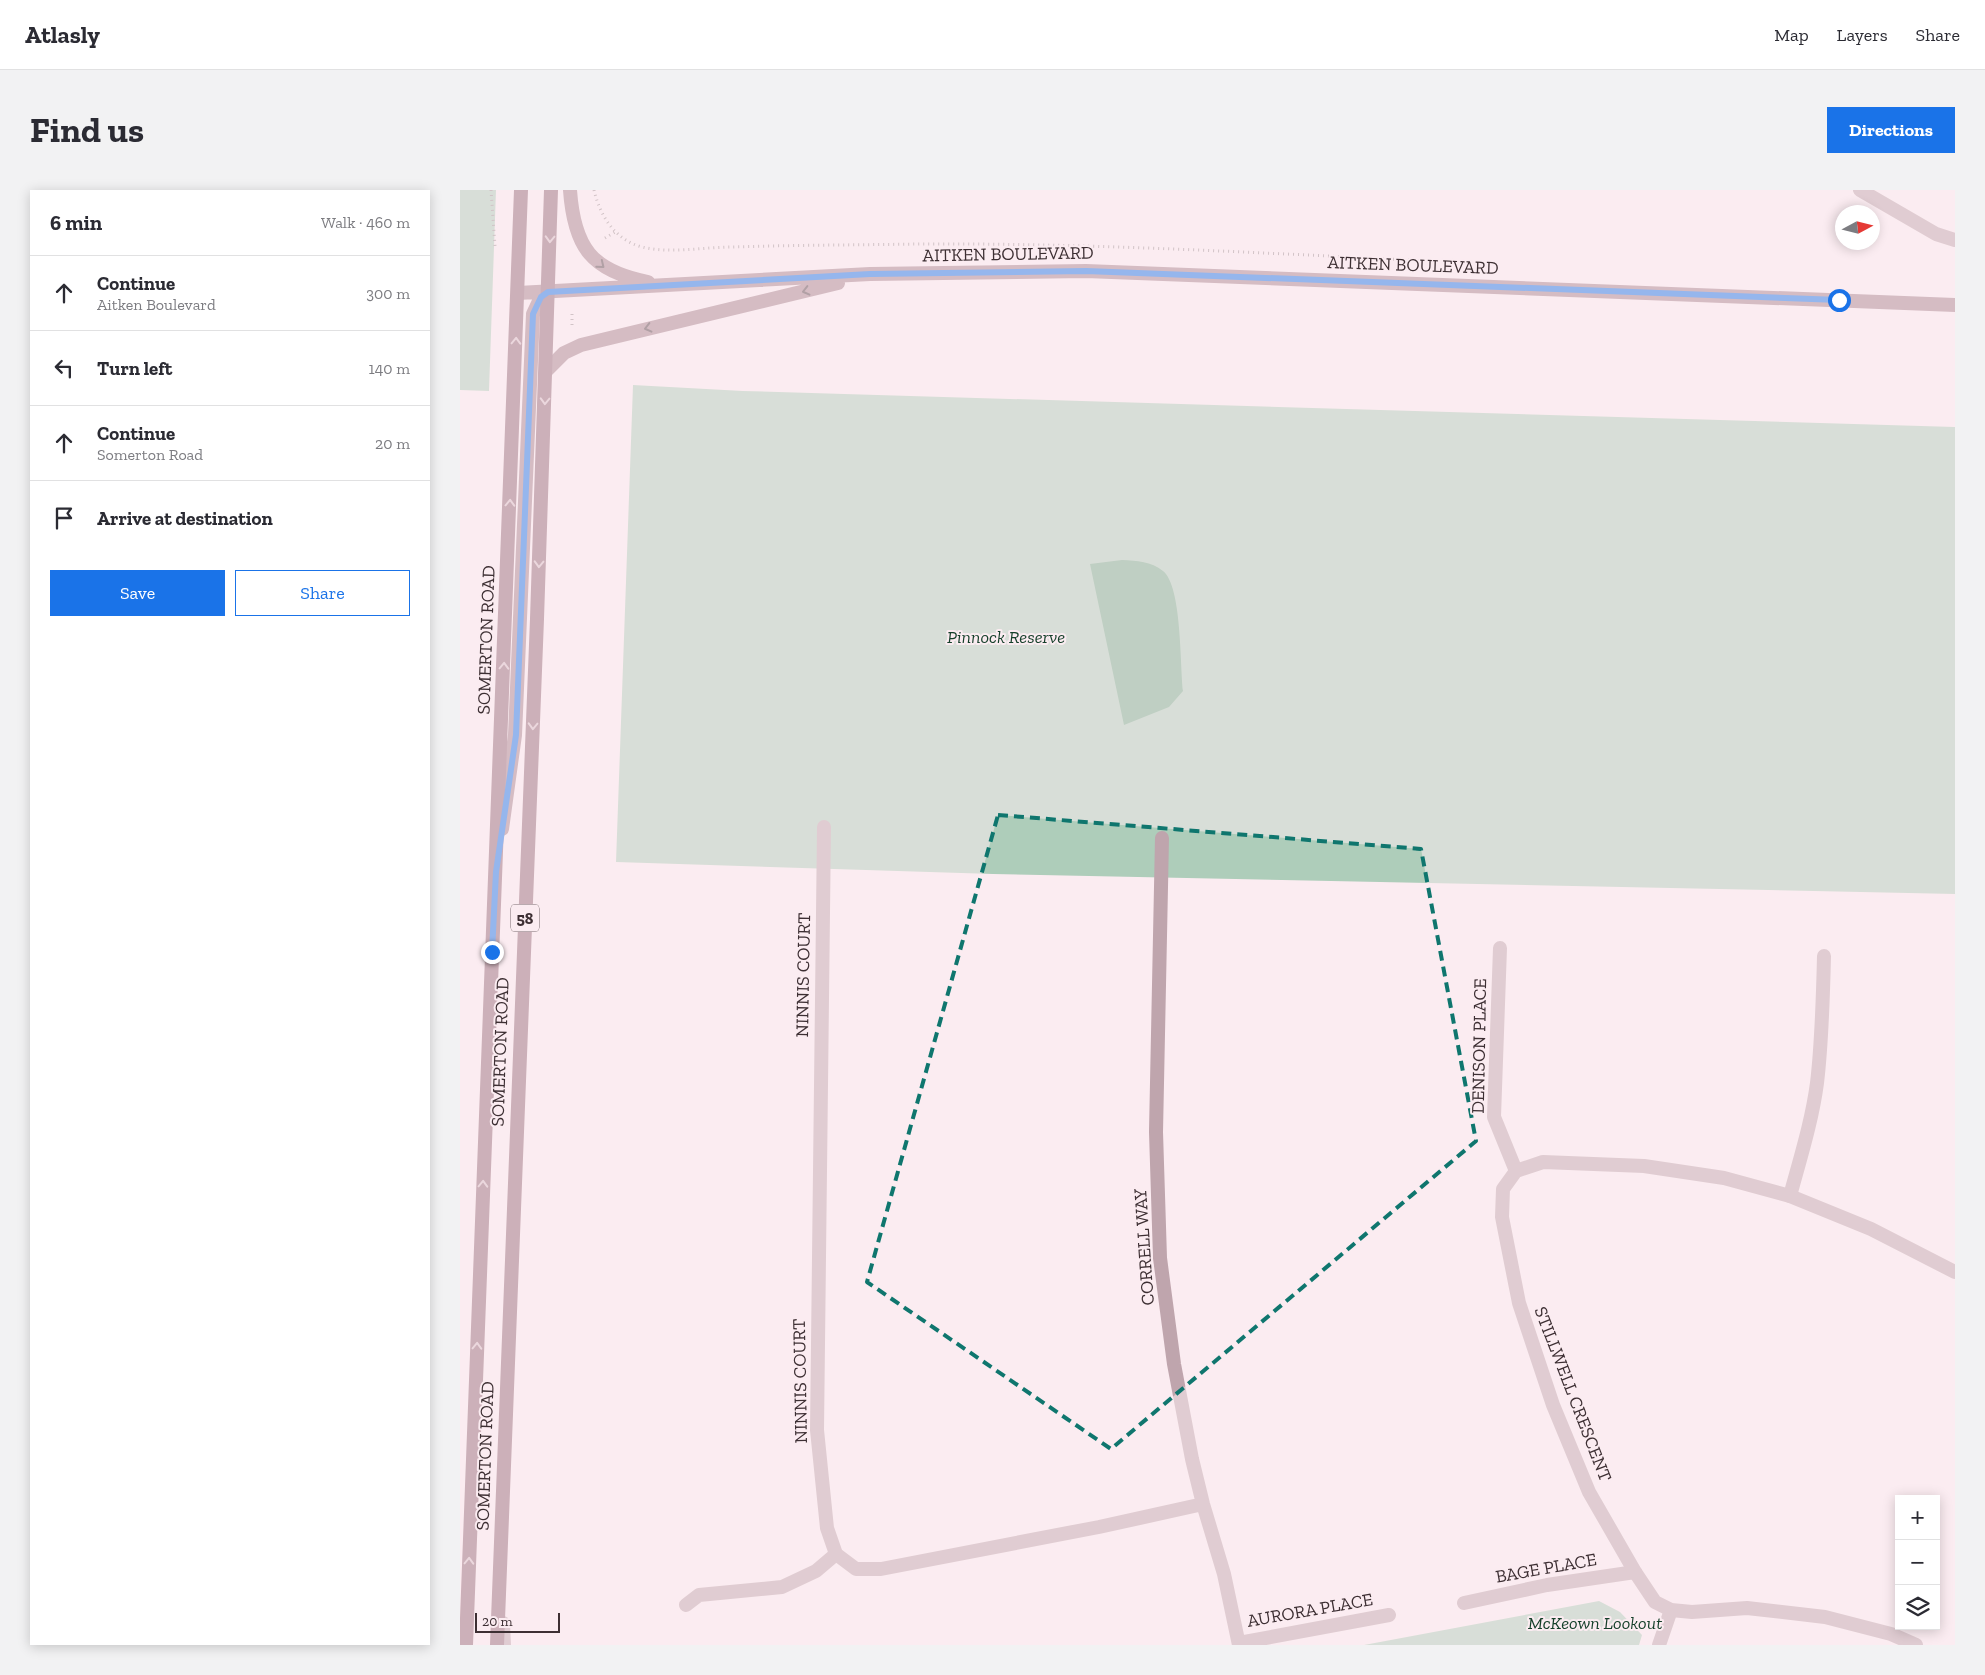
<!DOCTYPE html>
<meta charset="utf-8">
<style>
:root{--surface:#fff;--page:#f2f2f3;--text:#2b2b33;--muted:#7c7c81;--line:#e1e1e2;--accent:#1a73e8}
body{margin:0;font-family:"Zilla Slab",serif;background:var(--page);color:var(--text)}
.controls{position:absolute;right:15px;bottom:15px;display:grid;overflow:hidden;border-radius:0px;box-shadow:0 2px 12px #0003}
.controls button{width:45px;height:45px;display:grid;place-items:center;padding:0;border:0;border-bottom:1px solid var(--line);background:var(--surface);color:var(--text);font:25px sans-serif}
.compass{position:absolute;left:1375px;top:15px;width:45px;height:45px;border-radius:50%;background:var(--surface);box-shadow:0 2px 12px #0003;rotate:83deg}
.scale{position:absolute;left:15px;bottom:12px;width:85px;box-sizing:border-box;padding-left:5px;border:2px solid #3d2f33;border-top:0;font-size:14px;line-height:18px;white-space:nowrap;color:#3d2f33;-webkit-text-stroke:4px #fbecf1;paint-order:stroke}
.stop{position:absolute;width:15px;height:15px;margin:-11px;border:4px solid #1a73e8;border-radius:50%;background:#fff}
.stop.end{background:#1a73e8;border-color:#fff;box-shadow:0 1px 5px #0008}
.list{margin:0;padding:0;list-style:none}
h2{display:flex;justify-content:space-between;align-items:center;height:65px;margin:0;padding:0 20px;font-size:21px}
h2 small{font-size:16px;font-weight:400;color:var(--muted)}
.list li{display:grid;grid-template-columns:32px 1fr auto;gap:15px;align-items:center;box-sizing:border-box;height:75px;padding:0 20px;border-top:1px solid var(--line)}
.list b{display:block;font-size:19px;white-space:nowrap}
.list p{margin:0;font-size:16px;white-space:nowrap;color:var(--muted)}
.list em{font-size:16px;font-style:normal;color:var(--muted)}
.actions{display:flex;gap:10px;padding:15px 20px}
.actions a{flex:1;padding:11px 0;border:1px solid var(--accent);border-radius:0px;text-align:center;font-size:18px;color:var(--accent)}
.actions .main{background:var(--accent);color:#fff}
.icon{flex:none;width:28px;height:28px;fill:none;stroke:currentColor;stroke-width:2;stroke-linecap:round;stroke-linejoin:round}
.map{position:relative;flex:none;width:1495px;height:1455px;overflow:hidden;border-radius:0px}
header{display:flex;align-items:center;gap:30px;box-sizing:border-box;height:70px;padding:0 25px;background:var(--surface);border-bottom:1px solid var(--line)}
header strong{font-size:24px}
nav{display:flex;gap:28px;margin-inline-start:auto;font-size:18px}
.intro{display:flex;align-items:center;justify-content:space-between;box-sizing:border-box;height:120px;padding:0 30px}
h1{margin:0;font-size:35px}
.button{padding:12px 22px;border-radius:0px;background:var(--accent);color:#fff;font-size:18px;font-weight:700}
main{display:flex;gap:30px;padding:0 30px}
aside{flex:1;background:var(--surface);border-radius:0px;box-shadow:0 2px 12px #0003}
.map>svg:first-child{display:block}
.green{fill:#aecdba}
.water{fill:#76aa8c}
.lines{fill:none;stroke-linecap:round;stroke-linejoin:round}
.path{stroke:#9f9195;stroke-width:3;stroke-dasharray:1 4;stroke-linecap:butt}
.service{stroke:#bfa5ad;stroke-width:14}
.minor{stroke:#bfa5ad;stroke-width:14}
.tertiary{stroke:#bfa5ad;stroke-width:14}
.secondary{stroke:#a6818d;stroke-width:14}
.primary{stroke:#936675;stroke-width:14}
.oneway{stroke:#d7bdc6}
.oneway2{stroke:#57444a}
.route{stroke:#1a73e8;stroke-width:6}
.marked{fill:none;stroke:#0f766e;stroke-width:4;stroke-dasharray:10 6;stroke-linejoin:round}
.labels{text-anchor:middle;stroke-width:4;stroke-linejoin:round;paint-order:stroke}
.shield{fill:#fbecf1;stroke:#76686c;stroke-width:1}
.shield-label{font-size:16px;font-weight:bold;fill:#3d2f33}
.street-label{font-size:18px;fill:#3d2f33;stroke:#fbecf1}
.park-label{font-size:18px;font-style:italic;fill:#143f29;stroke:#fbecf1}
</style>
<header>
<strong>Atlasly</strong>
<nav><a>Map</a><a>Layers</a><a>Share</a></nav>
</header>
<div class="intro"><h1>Find us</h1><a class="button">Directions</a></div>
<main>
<aside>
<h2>6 min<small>Walk · 460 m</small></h2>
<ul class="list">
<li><svg class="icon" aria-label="ahead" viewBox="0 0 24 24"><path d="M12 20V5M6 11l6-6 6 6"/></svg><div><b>Continue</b><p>Aitken Boulevard</p></div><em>300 m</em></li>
<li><svg class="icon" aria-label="left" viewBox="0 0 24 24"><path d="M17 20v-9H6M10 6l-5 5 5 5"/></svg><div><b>Turn left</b></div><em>140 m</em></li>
<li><svg class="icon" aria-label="ahead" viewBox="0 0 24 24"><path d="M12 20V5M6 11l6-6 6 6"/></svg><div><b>Continue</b><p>Somerton Road</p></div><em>20 m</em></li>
<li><svg class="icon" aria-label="arrive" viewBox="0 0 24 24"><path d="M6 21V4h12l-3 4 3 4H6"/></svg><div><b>Arrive at destination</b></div></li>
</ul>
<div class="actions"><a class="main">Save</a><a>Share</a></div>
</aside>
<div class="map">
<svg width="1495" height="1455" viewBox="0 0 1495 1455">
<rect width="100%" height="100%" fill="#fbecf1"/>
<path class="green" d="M0,0H36L29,201L0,200Z
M173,195L283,201L1495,237V704L533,684L156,672Z
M1139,1411L1160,1422L1182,1445L1179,1455H904Z"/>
<path class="water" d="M662,370C677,371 691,371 703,381C722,396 720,475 723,501L709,517L664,535L630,374Z"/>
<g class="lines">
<path class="path" d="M31,0L35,56
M134,0C140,26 155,50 182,57C211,64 243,57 273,57C335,55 398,55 461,54C631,53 801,63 971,71
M145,48L155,42
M112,135V122"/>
<path class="service" d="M1400,0L1476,44L1495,50
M1040,758L1034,927L1056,981
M1330,1006C1340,969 1352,931 1357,893C1362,851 1363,809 1364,766
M1004,1413L1087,1395L1175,1382
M226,1415L239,1405L322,1397L356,1381L376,1364
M779,1453L929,1425
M1199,1455L1211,1420"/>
<path class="minor" d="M364,637L357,1240L367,1338L376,1364L396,1379H421L639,1337L743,1314
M702,648L696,942L700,1068L714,1174L732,1269L743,1314L764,1384L779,1455
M1456,1455L1431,1444L1365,1427L1287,1418L1232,1422L1211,1420L1195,1412L1175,1382L1129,1302L1093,1215L1059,1113L1042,1027L1043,999L1056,981L1083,972L1184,976L1264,988L1330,1006L1411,1039L1495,1082"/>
<path class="tertiary" d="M43,1433L44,1455"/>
<path class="secondary" d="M110,0C114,58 132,81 188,92
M58,103L410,84L626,81L1495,115
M86,181L104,163L121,155L378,93
M42,639L55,545L73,124L81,107L88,102"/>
<path class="primary" d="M6,1455L61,0
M37,1455L77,429L91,0"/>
</g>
<defs><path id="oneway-chevron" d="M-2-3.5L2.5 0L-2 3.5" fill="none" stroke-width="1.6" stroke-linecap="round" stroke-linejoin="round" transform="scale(1.25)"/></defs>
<g class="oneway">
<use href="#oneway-chevron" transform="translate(90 49) rotate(92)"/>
<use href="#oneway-chevron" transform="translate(56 151) rotate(-88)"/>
<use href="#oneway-chevron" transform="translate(85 211) rotate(92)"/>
<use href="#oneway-chevron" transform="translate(50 313) rotate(-88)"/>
<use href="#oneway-chevron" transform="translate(79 374) rotate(92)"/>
<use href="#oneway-chevron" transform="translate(44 476) rotate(-88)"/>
<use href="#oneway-chevron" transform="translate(73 536) rotate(92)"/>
<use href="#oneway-chevron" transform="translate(23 994) rotate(-88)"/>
<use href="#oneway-chevron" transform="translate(17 1156) rotate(-88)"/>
<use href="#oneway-chevron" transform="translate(9 1371) rotate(-88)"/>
</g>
<g class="oneway2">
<use href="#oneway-chevron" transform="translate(141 75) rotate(39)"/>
<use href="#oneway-chevron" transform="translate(346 101) rotate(166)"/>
<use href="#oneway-chevron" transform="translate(188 138) rotate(166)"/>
</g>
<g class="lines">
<path class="route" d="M32,762L36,682L56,545L73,124L81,107L88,102L410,84L626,81L1379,110"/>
</g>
<path d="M0 0H1495V1455H0ZM538,625L961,659L1016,951L651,1259L407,1092Z" fill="#fbecf1" fill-opacity=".55" fill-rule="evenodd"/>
<path class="marked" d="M538,625L961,659L1016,951L651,1259L407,1092Z"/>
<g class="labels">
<rect class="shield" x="51" y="714.5" width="28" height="27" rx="4"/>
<g class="shield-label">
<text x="65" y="734">58</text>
</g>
<g class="street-label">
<text transform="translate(548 64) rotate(-1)" y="6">AITKEN BOULEVARD</text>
<text transform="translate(953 75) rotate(2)" y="6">AITKEN BOULEVARD</text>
<text transform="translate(26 450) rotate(-88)" y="6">SOMERTON ROAD</text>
<text transform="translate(343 785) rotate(-89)" y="6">NINNIS COURT</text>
<text transform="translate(1019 856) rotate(-89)" y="6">DENISON PLACE</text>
<text transform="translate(40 862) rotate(-88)" y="6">SOMERTON ROAD</text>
<text transform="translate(684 1057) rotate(-94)" y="6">CORRELL WAY</text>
<text transform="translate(340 1191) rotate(-91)" y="6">NINNIS COURT</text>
<text transform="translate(1113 1204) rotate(69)" y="6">STILLWELL CRESCENT</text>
<text transform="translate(25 1266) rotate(-88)" y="6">SOMERTON ROAD</text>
<text transform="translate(1086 1378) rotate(-10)" y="6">BAGE PLACE</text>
<text transform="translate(850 1420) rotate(-10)" y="6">AURORA PLACE</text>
</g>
<g class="park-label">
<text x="546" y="453">Pinnock Reserve</text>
<text x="1135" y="1439">McKeown Lookout</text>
</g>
</g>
</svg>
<div class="controls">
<button>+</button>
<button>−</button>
<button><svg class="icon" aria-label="layers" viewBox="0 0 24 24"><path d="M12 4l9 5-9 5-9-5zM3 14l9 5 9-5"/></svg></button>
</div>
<svg class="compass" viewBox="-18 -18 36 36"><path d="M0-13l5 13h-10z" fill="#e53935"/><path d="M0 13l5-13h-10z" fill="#7c7c81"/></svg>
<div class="scale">20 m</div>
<div class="stop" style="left:1379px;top:110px"></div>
<div class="stop end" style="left:32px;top:762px"></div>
</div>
</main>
